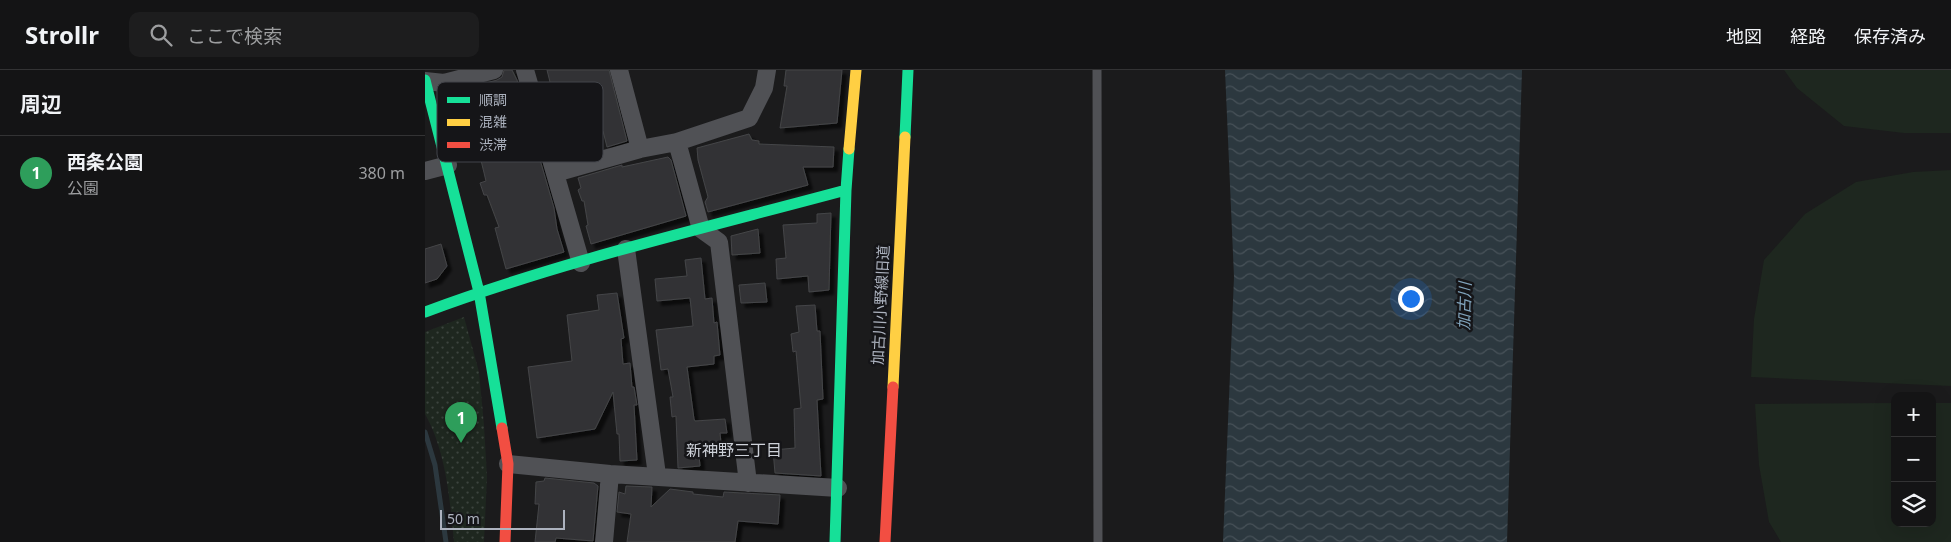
<!DOCTYPE html>
<html lang="ja">
<meta charset="utf-8">
<style>
:root{--surface:#141415;--page:#1d1d1e;--text:#f1f3f6;--muted:#9d9ea0;--line:#333334;--accent:#797d85}
body{margin:0;font-family:"Noto Sans","Noto Sans JP",sans-serif;background:var(--page);color:var(--text)}
.controls{position:absolute;right:15px;bottom:15px;display:grid;overflow:hidden;border-radius:10px;box-shadow:0 5px 20px #0002}
.controls button{width:45px;height:45px;display:grid;place-items:center;padding:0;border:0;border-bottom:1px solid var(--line);background:var(--surface);color:var(--text);font:25px sans-serif}
.scale{position:absolute;left:15px;bottom:12px;width:125px;box-sizing:border-box;padding-left:5px;border:2px solid #acb2be;border-top:0;font-size:14px;line-height:18px;white-space:nowrap;color:#acb2be;-webkit-text-stroke:4px #151518;paint-order:stroke}
.you{position:absolute;left:985px;top:228px;width:18px;height:18px;margin:-12px;border:4px solid #fff;border-radius:50%;background:#1a73e8;box-shadow:0 0 0 8px #1a73e833}
.badge{display:grid;place-items:center;width:32px;height:32px;border-radius:50%;background:var(--accent);color:#fff;font-size:16px;font-weight:700}
.pin{position:absolute;translate:-50% -41px;filter:drop-shadow(0 1px 2px #0008)}
.pin::after{content:'';position:absolute;top:26px;width:18px;height:15px;background:inherit;clip-path:polygon(0 0,100% 0,50% 100%)}
.list{margin:0;padding:0;list-style:none}
h2{display:flex;justify-content:space-between;align-items:center;height:65px;margin:0;padding:0 20px;font-size:21px}
h2 small{font-size:16px;font-weight:400;color:var(--muted)}
.list li{display:grid;grid-template-columns:32px 1fr auto;gap:15px;align-items:center;box-sizing:border-box;height:75px;padding:0 20px;border-top:1px solid var(--line)}
.list b{display:block;font-size:19px;white-space:nowrap}
.list p{margin:0;font-size:16px;white-space:nowrap;color:var(--muted)}
.list em{font-size:16px;font-style:normal;color:var(--muted)}
.icon{flex:none;width:28px;height:28px;fill:none;stroke:currentColor;stroke-width:2;stroke-linecap:round;stroke-linejoin:round}
.map{position:relative;flex:none;width:1526px;height:472px;overflow:hidden}
header{display:flex;align-items:center;gap:30px;box-sizing:border-box;height:70px;padding:0 25px;background:var(--surface);border-bottom:1px solid var(--line)}
header strong{font-size:24px}
nav{display:flex;gap:28px;margin-inline-start:auto;font-size:18px}
.search{width:350px;height:45px;background:var(--page);display:flex;align-items:center;gap:12px;box-sizing:border-box;padding:0 18px;border-radius:10px;color:var(--muted);font-size:19px}
main{display:flex}
aside{flex:1;background:var(--surface)}
.map>svg:first-child{display:block}
.park{fill:url(#park-dots)}
.garden{fill:#1e271f}
.water{fill:url(#water-waves)}
.lines{fill:none;stroke-linecap:round;stroke-linejoin:round}
.stream{stroke:#2c383f;stroke-width:5}
.building{fill:#333334;stroke:#444548;filter:url(#shadow)}
.lane{stroke:#505155;stroke-width:9}
.street{stroke:#505155;stroke-width:18}
.fast{stroke:#16e098;stroke-width:11}
.slow{stroke:#ffcf43;stroke-width:11}
.jam{stroke:#f24e42;stroke-width:11}
.labels{text-anchor:middle;stroke-width:5;stroke-linejoin:round;paint-order:stroke}
.street-label{font-size:15px;fill:#acb2be;stroke:#151518}
.water-label{font-size:16px;font-style:italic;fill:#80a3bb;stroke:#151518}
.neighbourhood-label{font-size:16px;fill:#cdd1d9;stroke:#151518}
.key{fill:#151518;stroke:#42444a;stroke-width:1}
.key-label{font-size:14px;fill:#acb2be}
</style>
<header>
<strong>Strollr</strong>
<div class="search"><svg class="icon" aria-label="search" viewBox="0 0 24 24"><circle cx="10" cy="10" r="6"/><path d="M15 15l6 6"/></svg>ここで検索</div>
<nav><a>地図</a><a>経路</a><a>保存済み</a></nav>
</header>
<main>
<aside>
<h2>周辺<small></small></h2>
<ul class="list">
<li><span class="badge" style="background:#2e9e5b">1</span><div><b>西条公園</b><p>公園</p></div><em>380 m</em></li>
</ul>
</aside>
<div class="map">
<svg width="1526" height="472" viewBox="0 0 1526 472">
<defs>
<pattern id="park-dots" width="8" height="8" patternUnits="userSpaceOnUse" patternTransform="scale(1.25)"><rect width="8" height="8" fill="#1e271f"/><path d="M2 2h.1M6 6h.1" fill="none" stroke="#3c443e" stroke-width="1.8" stroke-linecap="round"/></pattern>
<pattern id="water-waves" width="16" height="10" patternUnits="userSpaceOnUse" patternTransform="scale(1.25)"><rect width="16" height="10" fill="#2c383f"/><path d="M0 5q4-4 8 0t8 0" fill="none" stroke="#485259"/></pattern>
<filter id="shadow"><feDropShadow dx="4.5" dy="4.5" stdDeviation="1" flood-color="#0009"/></filter>
</defs>
<rect width="100%" height="100%" fill="#1b1b1c"/>
<path class="park" d="M39,247L54,302L59,355L62,407L59,472H29C25,430 21,381 0,344V262Z"/>
<path class="garden" d="M1359,0H1526V63H1479L1419,56L1372,18Z
M1526,100V316L1326,307L1329,249L1339,190L1380,144L1431,112L1488,102Z
M1470,333V453H1507V333H1526V472H1356L1344,452L1334,395L1330,334Z"/>
<path class="water" d="M800,0H1097L1082,472H798L809,207Z"/>
<g class="lines">
<path class="stream" d="M0,362L10,395L21,472"/>
</g>
<path class="building" d="M79,0H87L92,10L129,138L132,159L139,182L81,199L70,158L74,157L62,125H59L55,113L61,111L53,78L48,74L44,59L76,41H34L29,22L72,10L77,7Z
M122,0H184L202,71L182,77L178,61L140,73L135,56L129,61L115,15L126,16Z
M361,0H417L412,53L355,58L362,16H359Z
M324,64L327,70L334,71V74L409,77L408,97H378L383,115L283,142L280,132L283,127L273,90L272,78Z
M243,87L246,90L261,146L166,174L161,156L163,155L159,131H157L153,120L156,118L153,108L197,95V97Z
M406,143L404,220L384,222L383,206L352,209L351,189L361,188L358,155L392,153V144Z
M333,159L335,183L307,185L306,166Z
M16,174L22,196L12,209L0,213V179Z
M276,188L280,229L287,228L289,253L292,252L295,285L289,286V294L262,297L269,349L270,351L300,349L302,363H295L296,373L273,374L275,396L253,398L251,346L247,347L245,327H248L243,299L236,300L231,260L268,256L265,228L232,231L230,209L262,206L260,190Z
M340,213L342,232L316,233L314,215Z
M192,223L199,268L196,269L198,294L205,293L207,317H209L212,335H209L212,390L195,391L194,364H192L188,322L170,359L112,368L103,297L147,291L142,245L174,240L172,225Z
M390,235L392,261H395L398,329L392,330L396,406L350,403L348,380L370,378L369,339L376,338L371,281L368,282L366,264L374,262L371,236Z
M120,408L169,413L173,416L168,471L131,468L130,472H110L114,434H110L111,412L119,411Z
M201,416L227,417L226,437L245,419L268,422V424L298,427L299,422L355,425L353,454L313,451L310,472H202L206,444L192,442L194,422L200,424Z"/>
<g class="lines">
<path class="lane" d="M672,0L673,472"/>
<path class="street" d="M100,0L156,193
M194,0L215,79
M0,11L19,13L69,0
M252,72L276,159L294,172L323,413
M0,101L23,95
M130,103L215,79L252,72L324,48L339,18L342,0
M201,179L232,405
M83,394L185,404L413,418
M179,472L185,404"/>
<path class="fast" d="M0,10L54,222L77,358
M480,67L483,0
M0,242C137,191 280,158 421,120
M410,472L421,120L424,79"/>
<path class="slow" d="M424,79L431,0
M468,317L480,67"/>
<path class="jam" d="M77,358L83,394L80,472
M460,472L468,317"/>
</g>
<g class="labels">
<g class="street-label">
<text transform="translate(456 235) rotate(-87)" y="5">加古川小野線旧道</text>
</g>
<g class="water-label">
<text transform="translate(1039 236) rotate(-88)" y="6">加古川</text>
</g>
<g class="neighbourhood-label">
<text x="309" y="386">新神野三丁目</text>
</g>
</g>
<rect x="12" y="12" width="166" height="80" rx="8" class="key"/>
<rect x="22" y="27" width="23" height="6" fill="#16e098"/>
<rect x="22" y="49" width="23" height="7" fill="#ffcf43"/>
<rect x="22" y="72" width="23" height="6" fill="#f24e42"/>
<g class="key-label">
<text x="54" y="35">順調</text>
<text x="54" y="57">混雑</text>
<text x="54" y="80">渋滞</text>
</g>
</svg>
<div class="controls">
<button>+</button>
<button>−</button>
<button><svg class="icon" aria-label="layers" viewBox="0 0 24 24"><path d="M12 4l9 5-9 5-9-5zM3 14l9 5 9-5"/></svg></button>
</div>
<div class="scale">50 m</div>
<div class="you"></div>
<div class="pin badge" style="left:36px;top:373px;background:#2e9e5b">1</div>
</div>
</main>
